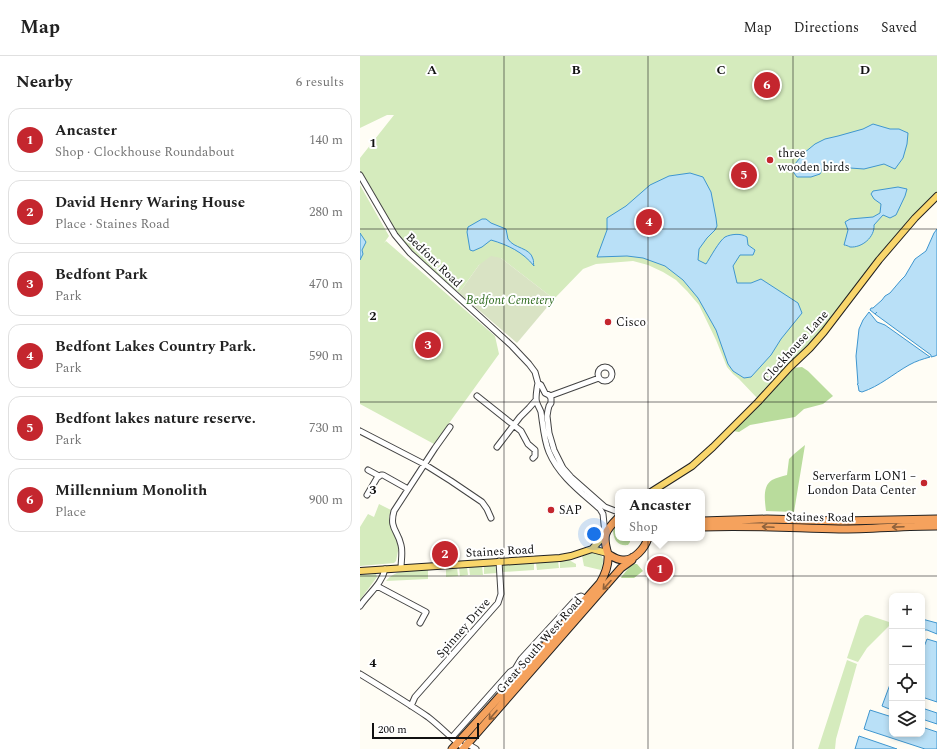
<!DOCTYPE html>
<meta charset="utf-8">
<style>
:root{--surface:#fff;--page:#f6f6f6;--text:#222;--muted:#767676;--line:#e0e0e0;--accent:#c4262e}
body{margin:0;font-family:Spectral,serif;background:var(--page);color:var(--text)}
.controls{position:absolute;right:12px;bottom:12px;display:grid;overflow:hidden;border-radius:8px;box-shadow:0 2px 6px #0003}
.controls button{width:36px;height:36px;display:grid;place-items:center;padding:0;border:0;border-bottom:1px solid var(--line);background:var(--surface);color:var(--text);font:20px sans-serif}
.scale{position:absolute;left:12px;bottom:10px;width:107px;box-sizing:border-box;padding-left:4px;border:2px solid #111;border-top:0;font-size:11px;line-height:14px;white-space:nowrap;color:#111;-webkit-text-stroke:3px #fff;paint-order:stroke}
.you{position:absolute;left:234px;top:478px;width:14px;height:14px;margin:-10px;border:3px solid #fff;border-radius:50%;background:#1a73e8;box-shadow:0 0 0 6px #1a73e833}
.badge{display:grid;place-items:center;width:26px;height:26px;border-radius:50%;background:var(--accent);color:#fff;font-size:13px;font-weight:700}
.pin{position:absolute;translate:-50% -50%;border:2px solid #fff;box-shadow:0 1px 4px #0006}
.popup{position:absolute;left:255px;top:433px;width:90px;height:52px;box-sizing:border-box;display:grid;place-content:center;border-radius:8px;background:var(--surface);filter:drop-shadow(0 1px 3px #0005);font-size:13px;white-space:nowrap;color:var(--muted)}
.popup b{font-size:15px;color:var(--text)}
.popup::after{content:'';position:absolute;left:50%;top:100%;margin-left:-8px;border:8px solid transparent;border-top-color:var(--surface)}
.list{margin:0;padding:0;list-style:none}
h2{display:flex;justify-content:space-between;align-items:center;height:52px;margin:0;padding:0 16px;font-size:17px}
h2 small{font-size:13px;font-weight:400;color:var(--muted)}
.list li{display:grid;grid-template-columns:26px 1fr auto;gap:12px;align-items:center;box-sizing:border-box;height:64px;margin:0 8px 8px;padding:0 8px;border:1px solid var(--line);border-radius:12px}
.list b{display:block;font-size:15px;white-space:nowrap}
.list p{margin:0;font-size:13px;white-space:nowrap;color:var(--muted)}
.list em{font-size:13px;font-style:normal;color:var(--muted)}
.icon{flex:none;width:22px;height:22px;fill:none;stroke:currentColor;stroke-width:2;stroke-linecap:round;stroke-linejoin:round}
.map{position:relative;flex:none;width:577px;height:693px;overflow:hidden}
header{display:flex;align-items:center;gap:24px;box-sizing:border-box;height:56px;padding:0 20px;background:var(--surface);border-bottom:1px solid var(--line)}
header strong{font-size:19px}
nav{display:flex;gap:22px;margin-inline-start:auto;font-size:14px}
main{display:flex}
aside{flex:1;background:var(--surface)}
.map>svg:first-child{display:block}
.green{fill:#d5ebbd}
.forest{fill:#b9dc9c}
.cemetery{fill:#d9e3c4}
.water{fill:#b9e0f7;stroke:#3f96cf}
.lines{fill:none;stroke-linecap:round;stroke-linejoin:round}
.minor-casing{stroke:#444;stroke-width:7}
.major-casing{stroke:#222;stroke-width:8}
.highway-casing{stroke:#222;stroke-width:9}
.minor{stroke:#fff;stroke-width:5}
.major{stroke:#f9d66b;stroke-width:6}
.highway{stroke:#f5a25d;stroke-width:7}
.oneway{stroke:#8e613b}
.grid{fill:none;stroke:#111;stroke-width:1;stroke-opacity:0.55}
.poi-dot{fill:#c4262e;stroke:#fff;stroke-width:1.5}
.labels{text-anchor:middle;stroke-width:4;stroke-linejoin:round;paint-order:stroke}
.poi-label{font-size:12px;fill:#111;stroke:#fff;text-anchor:start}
.street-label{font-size:12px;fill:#111;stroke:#fff}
.park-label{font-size:12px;font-style:italic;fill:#2f6b1f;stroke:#fff}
.grid-label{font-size:13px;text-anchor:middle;font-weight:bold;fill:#111;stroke:#fff;stroke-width:4;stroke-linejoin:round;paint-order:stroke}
</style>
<header>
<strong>Map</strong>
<nav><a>Map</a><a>Directions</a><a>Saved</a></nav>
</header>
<main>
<aside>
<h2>Nearby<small>6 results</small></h2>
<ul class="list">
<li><span class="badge">1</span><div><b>Ancaster</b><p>Shop · Clockhouse Roundabout</p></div><em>140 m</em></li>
<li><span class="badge">2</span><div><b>David Henry Waring House</b><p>Place · Staines Road</p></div><em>280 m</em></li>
<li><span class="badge">3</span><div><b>Bedfont Park</b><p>Park</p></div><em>470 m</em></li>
<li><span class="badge">4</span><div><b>Bedfont Lakes Country Park.</b><p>Park</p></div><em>590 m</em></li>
<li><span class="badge">5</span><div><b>Bedfont lakes nature reserve.</b><p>Park</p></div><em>730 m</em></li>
<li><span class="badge">6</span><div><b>Millennium Monolith</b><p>Place</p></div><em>900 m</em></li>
</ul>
</aside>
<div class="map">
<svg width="577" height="693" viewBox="0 0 577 693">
<rect width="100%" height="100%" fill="#fffdf5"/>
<path class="green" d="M0,0H577V136L559,154L537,178L461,275L398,343L379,323L373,318L367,311L356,284L339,249L327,235L316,224L303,216L288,209L273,205L236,208L223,213L194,243L141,202L119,209L99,237L43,188L0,114V102L34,59H27L0,72Z
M0,129L29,180L24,187L26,185L135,280L139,298L74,388L0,348Z
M19,448L31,454L29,461L30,469L39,490L36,505L34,507L0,510V471L8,458L14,461Z
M231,497C244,496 245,503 241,514L224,510L222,500Z
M209,504L216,508V511L200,512V505Z
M198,505L199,512L177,514L176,507Z
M174,507V514L143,516L142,511L144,508Z
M134,509L136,511L137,517L124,518V510Z
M122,510L123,519H110L109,511Z
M97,511L98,520L86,521V512Z
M99,511H107L108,519L100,520Z
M68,513V523L26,525C35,513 54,514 68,513Z
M16,518L17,521L0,544V519Z
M505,559H508L532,567L507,592L498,606L487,602L500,563Z
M487,604L497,608L476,683L475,693H458Z"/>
<path class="forest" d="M442,311L448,315L473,340L463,348L444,353L435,361L390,369L379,376L373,375L432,312Z
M445,389L434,456L406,455C405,446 402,430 412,424C416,422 422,420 427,419L429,403L434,398Z
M255,471H258V482H270V486L268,489C258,490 254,485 253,475Z
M272,508H277L283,515L274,522H261L262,520Z"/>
<path class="cemetery" d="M131,200L141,202L194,243L157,287L99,237L119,209Z"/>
<path class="water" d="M513,68L530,73H539L548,77L547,88L543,102L535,113L524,108L504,113L490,112L480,110H471L463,111L460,118L451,121H437L434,117L435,108L444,97L455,88L465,83L478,80L503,73Z
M330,117L343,121L351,136L356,162L357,170L355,174L347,182L339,193L338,204L346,208C350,202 359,185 365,181C371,178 381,177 387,181L388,189L395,194L393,199H380L373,210L377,227H391L401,223L438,247L442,257L421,283L411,299L391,321L384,322L373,315L368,308L356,274L338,242L323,224L305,210L283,202L267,200L237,201L247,174V162L266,150L290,129L309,120Z
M538,131L547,133L545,140L536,159L530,162L523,159L514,169C515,181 502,192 490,191C488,190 486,189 484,189L488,174L485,166L490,163L513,161L520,157L521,148L514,143L511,138L513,135Z
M122,163H126L131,167L146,173C147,176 147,180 148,183C154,193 170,191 173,203C174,205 173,208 174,210C163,196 148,189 131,184L122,191L113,195L110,194L107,176L108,171Z
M577,173V299L575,300L571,301V299L515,258L517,256L515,258L510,254L511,252H513L522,244L525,240L530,237L541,224L545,220L555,203L566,195L574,177Z
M0,177L6,186L2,194L3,198L0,204Z
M509,256L517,266L525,269L570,301C563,303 556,305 549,309C533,318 520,330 502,336L499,335L498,329L497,328H498L496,300L499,273L503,264Z
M562,563L577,567V578L567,574H562Z
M567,583L577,586V646L562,641V596Z
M532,623V654L522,650Z
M562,652L577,657V668L562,663Z
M510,654L532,661V678H562V671L577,676V693H565L504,673Z
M499,680L537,693H495Z"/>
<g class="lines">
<defs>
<path id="minor" d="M0,119L35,179L50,197L152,290L169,308L175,316L178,327L181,329L185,337L189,339L191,342V347L189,350L188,354L187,360L189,377L194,394L203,412L211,421L245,451L258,456
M238 318a7 7 0 1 1 14 0a7 7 0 1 1-14 0Z
M178,327C177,331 175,344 177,347C178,350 180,353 181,356C183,369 184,384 189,396C199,420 221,436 240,453L243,458L245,478
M117,340L161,375L168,388L175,394V400L173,402
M190,340L239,322
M0,375L64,408L91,425L122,446L127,453L131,462
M137,391L160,361L169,352L176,344
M8,414L19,420
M7,439L17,422L21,419H23L48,433
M41,512C41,505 43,496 41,489C38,474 29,473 34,455L75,392L90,371
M17,530L66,556L60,567
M0,550C8,538 22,528 25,513
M0,618C23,632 46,646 68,661C81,671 92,683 105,693
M51,650L55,641L138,547L141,538L139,505
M94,679L150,616L155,613L161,603L218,541L221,540L226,543
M106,687L116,693"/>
<path id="major" d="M291,436L332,410L353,391L398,346L430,311L450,292L464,276L519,204L555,162L577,140
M232,493L245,479
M0,515L200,502L211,500L232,493L247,497"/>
<path id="highway" d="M258,462C245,475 242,479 248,498C253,501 257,504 263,504C274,505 285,492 288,482
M342,465L407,463L482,465L577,463
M342,471C388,469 433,472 479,473C512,473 544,470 577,470
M92,693L132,649L240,527C246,517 249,509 248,498
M103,693L261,512L272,504L273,501"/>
</defs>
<use href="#minor" class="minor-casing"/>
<use href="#major" class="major-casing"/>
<use href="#highway" class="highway-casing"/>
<use href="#minor" class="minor"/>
<use href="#major" class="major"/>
<use href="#highway" class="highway"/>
</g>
<defs><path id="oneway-shaft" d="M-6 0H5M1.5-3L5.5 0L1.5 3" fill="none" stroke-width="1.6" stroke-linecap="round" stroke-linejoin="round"/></defs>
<g class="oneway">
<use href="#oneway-shaft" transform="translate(408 471) rotate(-177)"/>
<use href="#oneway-shaft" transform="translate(538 471) rotate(178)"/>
<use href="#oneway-shaft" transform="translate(247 529) rotate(132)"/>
<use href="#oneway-shaft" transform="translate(133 659) rotate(131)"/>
</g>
<path class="grid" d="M144,0V693M288,0V693M433,0V693M0,173H577M0,346H577M0,520H577"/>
<g class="poi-dot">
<circle cx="410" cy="104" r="4"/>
<circle cx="248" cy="266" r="4"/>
<circle cx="564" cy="427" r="4"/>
<circle cx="191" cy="454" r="4"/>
</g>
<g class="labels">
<g class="poi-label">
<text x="418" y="101">three<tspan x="418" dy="14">wooden birds</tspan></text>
<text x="256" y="270">Cisco</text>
<text x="556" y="424" text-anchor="end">Serverfarm LON1 –<tspan x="556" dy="14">London Data Center</tspan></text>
<text x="199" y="458">SAP</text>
</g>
<g class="street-label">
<text transform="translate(74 204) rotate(44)" y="4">Bedfont Road</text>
<text transform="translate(435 290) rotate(-48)" y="4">Clockhouse Lane</text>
<text transform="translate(460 461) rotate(1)" y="4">Staines Road</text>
<text transform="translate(140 495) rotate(-3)" y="4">Staines Road</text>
<text transform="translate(103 572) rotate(-49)" y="4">Spinney Drive</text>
<text transform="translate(179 589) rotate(-49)" y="4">Great South West Road</text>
</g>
<g class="park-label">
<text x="150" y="248">Bedfont Cemetery</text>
</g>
</g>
<g class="grid-label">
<text x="72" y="18">A</text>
<text x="216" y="18">B</text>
<text x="361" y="18">C</text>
<text x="505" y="18">D</text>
<text x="13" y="91">1</text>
<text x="13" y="264">2</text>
<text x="13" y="438">3</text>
<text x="13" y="611">4</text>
</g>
</svg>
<div class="controls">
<button>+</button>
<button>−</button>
<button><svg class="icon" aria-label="locate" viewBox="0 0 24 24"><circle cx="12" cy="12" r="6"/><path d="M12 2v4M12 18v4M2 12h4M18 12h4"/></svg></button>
<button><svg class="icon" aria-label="layers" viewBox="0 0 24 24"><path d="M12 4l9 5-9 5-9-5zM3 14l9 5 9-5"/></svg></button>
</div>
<div class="scale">200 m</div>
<div class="you"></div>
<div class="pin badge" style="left:300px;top:513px">1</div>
<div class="popup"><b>Ancaster</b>Shop</div>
<div class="pin badge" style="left:85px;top:498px">2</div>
<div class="pin badge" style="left:68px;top:289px">3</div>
<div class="pin badge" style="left:289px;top:166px">4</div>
<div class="pin badge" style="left:384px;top:119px">5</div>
<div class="pin badge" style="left:407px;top:29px">6</div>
</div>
</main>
